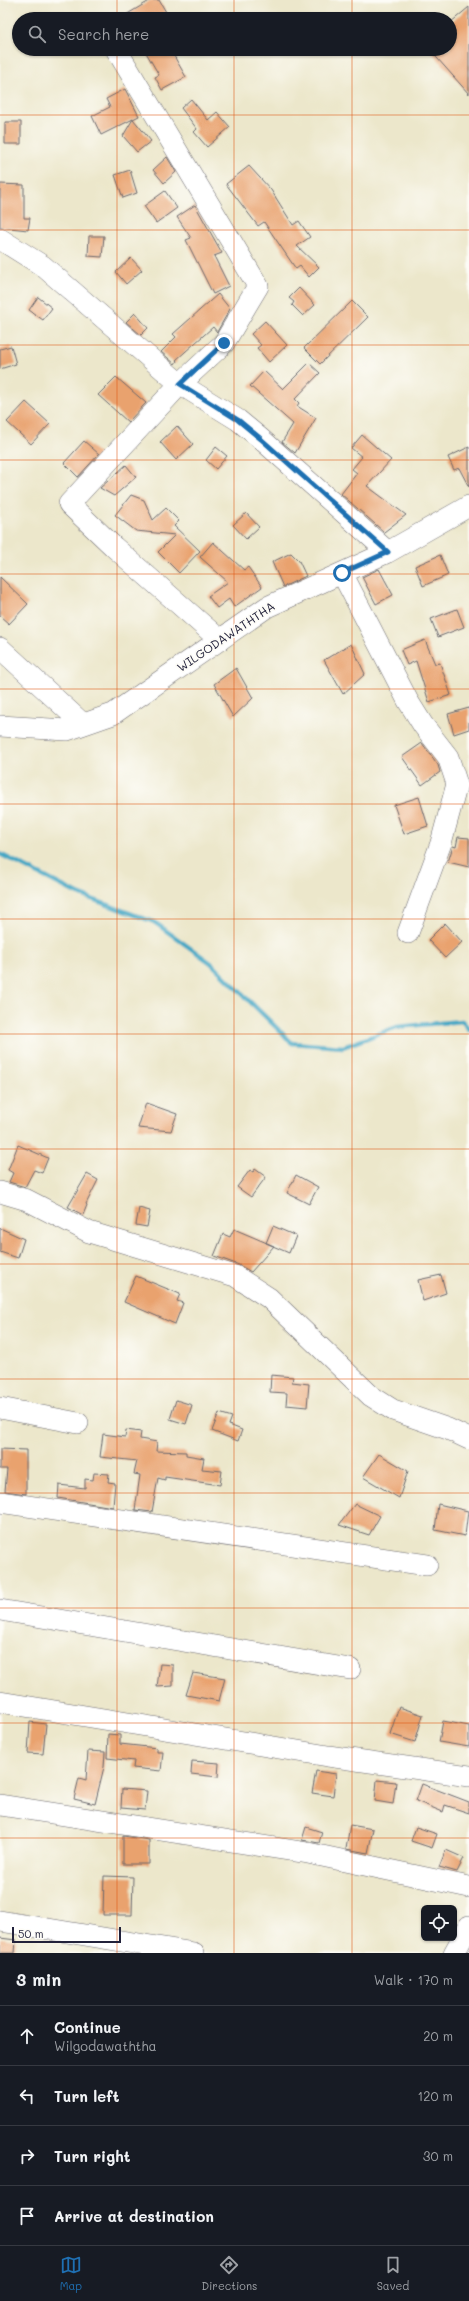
<!DOCTYPE html>
<meta charset="utf-8">
<style>
:root{--surface:#171b24;--page:#20242c;--text:#f1f3f6;--muted:#9ea1a6;--line:#363941;--accent:#1f6fb2}
body{margin:0;font-family:Mali,sans-serif;background:var(--page);color:var(--text)}
.controls{position:absolute;right:12px;bottom:12px;display:grid;overflow:hidden;border-radius:6px;box-shadow:0 1px 3px #0004}
.controls button{width:36px;height:36px;display:grid;place-items:center;padding:0;border:0;border-bottom:1px solid var(--line);background:var(--surface);color:var(--text);font:20px sans-serif}
.scale{position:absolute;left:12px;bottom:10px;width:109px;box-sizing:border-box;padding-left:4px;border:2px solid #22223b;border-top:0;font-size:11px;line-height:14px;white-space:nowrap;color:#22223b;-webkit-text-stroke:3px #fdfcf7;paint-order:stroke}
.stop{position:absolute;width:12px;height:12px;margin:-9px;border:3px solid #1f6fb2;border-radius:50%;background:#fff}
.stop.end{background:#1f6fb2;border-color:#fff;box-shadow:0 1px 4px #0008}
.list{margin:0;padding:0;list-style:none}
h2{display:flex;justify-content:space-between;align-items:center;height:52px;margin:0;padding:0 16px;font-size:17px}
h2 small{font-size:13px;font-weight:400;color:var(--muted)}
.list li{display:grid;grid-template-columns:26px 1fr auto;gap:12px;align-items:center;box-sizing:border-box;height:60px;padding:0 16px;border-top:1px solid var(--line)}
.list b{display:block;font-size:15px;white-space:nowrap}
.list p{margin:0;font-size:13px;white-space:nowrap;color:var(--muted)}
.list em{font-size:13px;font-style:normal;color:var(--muted)}
.icon{flex:none;width:22px;height:22px;fill:none;stroke:currentColor;stroke-width:2;stroke-linecap:round;stroke-linejoin:round}
.map{position:relative;flex:none;width:469px;height:1953px;overflow:hidden}
.search{position:absolute;background:var(--surface);box-shadow:0 1px 3px #0004;left:12px;right:12px;top:12px;height:44px;display:flex;align-items:center;gap:10px;box-sizing:border-box;padding:0 14px;border-radius:22px;color:var(--muted);font-size:15px}
.sheet{height:292px;background:var(--surface)}
nav{display:flex;justify-content:space-around;align-items:center;box-sizing:border-box;height:56px;border-top:1px solid var(--line);background:var(--surface);font-size:11px;color:var(--muted)}
nav a{display:grid;justify-items:center;gap:2px}
nav .on{color:var(--accent)}
.map>svg:first-child{display:block}
.lines{fill:none;stroke-linecap:round;stroke-linejoin:round}
.stream{stroke:#45a7c5;stroke-width:4.5}
.building{fill:#e9a26e}
.minor-casing{stroke:#69676d;stroke-width:22}
.minor{stroke:#fff;stroke-width:21}
.route{stroke:#1f6fb2;stroke-width:5}
.grid{fill:none;stroke:#de560e;stroke-width:1;stroke-opacity:0.55}
.labels{text-anchor:middle;stroke-width:3.5;stroke-linejoin:round;paint-order:stroke}
.street-label{font-size:12px;fill:#22223b;stroke:#fdfcf7}
</style>
<div class="map">
<svg width="469" height="1953" viewBox="0 0 469 1953">
<rect width="100%" height="100%" fill="#fdfcf7"/>
<filter id="ink" filterUnits="userSpaceOnUse"><feTurbulence type="fractalNoise" baseFrequency=".025" numOctaves="2"/><feDisplacementMap in="SourceGraphic" scale="8" xChannelSelector="R" yChannelSelector="G"/><feConvolveMatrix kernelMatrix="1 2 1 2 8 2 1 2 1" color-interpolation-filters="sRGB"/></filter>
<filter id="wash" filterUnits="userSpaceOnUse"><feTurbulence type="fractalNoise" baseFrequency=".012" numOctaves="4" result="noise"/><feDisplacementMap in="SourceGraphic" scale="16" xChannelSelector="R" yChannelSelector="G"/><feGaussianBlur stdDeviation="0.9" result="paint"/><feColorMatrix in="noise" values="0 0 0 0 0 0 0 0 0 0 0 0 0 0 0 0 0 1.4 0 .05"/><feComposite in="paint" operator="in"/></filter>
<g filter="url(#wash)">
<rect width="100%" height="100%" fill="#ece7cb"/>
<g class="lines">
<path class="stream" d="M0,854L78,894L154,922L211,963L292,1043L343,1047L397,1027L462,1021L469,1029"/>
</g>
<g id="blocks">
<path class="building" d="M151,0H159L170,19H119Z
M469,7V94L429,49H450V23Z
M144,49H170L186,77L162,90L155,77L159,75Z
M125,89L139,116L133,119L151,141L137,152L123,136L133,119L101,135L92,116L110,107L106,99Z
M191,99L208,120L217,112L230,127L207,147L194,132L197,129L181,108Z
M5,122H21V144H5Z
M167,157L176,172L164,183L153,170Z
M249,166L271,190L293,225L299,221L310,237L297,246L319,267L309,277L300,266L296,269L264,222L258,226L226,184Z
M130,170L137,193L123,198L115,175Z
M0,184L24,185V218H30L28,230L0,227Z
M165,191L177,208L156,223L144,206Z
M195,205L222,253L214,256L229,286L213,294L186,240L191,238L177,217Z
M89,236H104L102,257L88,256Z
M131,258L142,270L126,284L116,272Z
M299,288L315,305L303,316L292,305L294,302L289,298Z
M218,294L230,309L217,332L213,327L176,360L177,361L175,364L161,352L176,337L173,334Z
M38,297L52,308L43,320L29,310Z
M352,301L368,317L320,364L304,348Z
M135,313L148,328L141,335L126,322Z
M265,321L287,345L269,362L257,348L261,345L251,334Z
M11,346L16,364L0,369V349Z
M309,363L320,373L295,399L299,403L297,406L316,418L295,453L282,442L293,424L250,386L264,371L283,389Z
M116,377L146,403L128,422L98,395Z
M26,402L50,424L31,444L7,422Z
M177,426L193,444L176,460L160,442Z
M362,435L391,460L367,486L406,515L384,532L341,494L357,473L352,469L362,457L351,448Z
M84,441L99,454L78,477L64,463Z
M216,447L227,456L216,469L206,460Z
M469,447V487L459,468L454,470L448,457Z
M126,465L136,477L114,496L100,488Z
M131,495L144,500L153,520L166,508L179,521L174,526L200,551L179,573L158,552L175,535L136,531L115,515Z
M246,513L259,527L246,539L233,525Z
M213,542L244,570L248,567L262,587L234,607L229,599L217,608L208,596L228,582L200,557Z
M291,553L299,561L306,576L283,587L272,562Z
M440,555L448,575L423,586L415,566Z
M379,569L393,595L376,604L362,577Z
M0,577L28,604L9,624L0,616Z
M457,609L464,627L438,637L431,619Z
M425,640L435,664L440,663L451,695L429,702L416,661L407,665L401,650Z
M351,644L365,674L343,694L324,660Z
M236,668L253,698L233,717L214,684Z
M469,708V729L454,734L448,714Z
M422,743L438,765L440,772L422,785L402,757Z
M419,797L428,826L404,834L394,805Z
M458,837L469,838V867L448,862L453,846L456,847Z
M445,923L462,942L445,958L428,940Z
M146,1103L177,1114L171,1131L138,1128Z
M18,1145L48,1158L42,1173L34,1170L25,1187L9,1182L13,1173L8,1170Z
M255,1169L266,1177L251,1197L237,1187L250,1170L253,1172Z
M87,1174L98,1180L86,1204L87,1205L83,1215L68,1207Z
M296,1175L318,1187L309,1204L287,1193Z
M139,1208L150,1211L147,1227L136,1225Z
M273,1226L296,1236L289,1253L266,1243Z
M0,1228L24,1239L18,1258L0,1252Z
M234,1229L274,1246L251,1272L239,1265L214,1256L223,1234L230,1237Z
M441,1275L446,1293L423,1301L418,1280Z
M136,1276L180,1294L177,1301L183,1303L175,1324L124,1302Z
M271,1375L293,1377L292,1382L309,1384L307,1407L286,1405L287,1393L270,1392Z
M176,1400L192,1405L186,1424L170,1419Z
M219,1413L232,1417L229,1425L242,1430L238,1441L212,1431Z
M126,1430L141,1432L140,1439L157,1442L156,1451L186,1452V1455L204,1458L202,1469L222,1471L220,1485L165,1477V1480L158,1478L152,1512L135,1510L140,1475L134,1474L137,1461L100,1457L103,1434L125,1437Z
M0,1449L26,1450V1494L5,1491L7,1469H0Z
M379,1454L408,1471L399,1498L363,1477Z
M94,1473L109,1474L108,1482L115,1483L113,1507L58,1498L59,1485L85,1488V1479L93,1480Z
M355,1504L380,1516L369,1535L339,1525Z
M438,1504L468,1511L465,1536L435,1530Z
M160,1664L173,1665V1686L157,1687Z
M193,1673L225,1678L219,1701L186,1695Z
M399,1707L423,1715L415,1742L390,1734Z
M443,1721L469,1726V1747L439,1742Z
M30,1722L46,1724L43,1754L28,1753Z
M108,1734L120,1735V1744L157,1748V1752H163L161,1771L133,1768L134,1761L107,1758Z
M88,1751L105,1752L104,1767L95,1804L74,1799L79,1778L86,1780Z
M192,1761L219,1763L218,1777L191,1774Z
M316,1771L336,1774L333,1796L312,1793Z
M377,1780L396,1782L393,1804L375,1801Z
M422,1784L469,1802V1813L445,1805L443,1812L416,1801Z
M122,1789L147,1791L145,1810L121,1808Z
M350,1825L373,1829L368,1853L346,1849Z
M306,1827L322,1832L319,1843L302,1840Z
M416,1827L437,1834L432,1848L411,1841Z
M123,1836L149,1840V1864H123Z
M446,1850L464,1858L457,1872L439,1867Z
M104,1876L133,1877L132,1915H103Z
M0,1938L16,1940L15,1953H0Z"/>
</g>
</g>
<g filter="url(#ink)">
<use href="#blocks" fill-opacity="0" stroke="#69676d" stroke-width="1"/>
<g class="lines">
<defs>
<path id="minor" d="M116,49L258,286L224,343L180,384L69,504L114,547L220,640
M0,239L43,266L180,384L238,420L261,439L388,552
M342,573L408,701L423,725L448,757L457,784L441,843L408,933
M0,648L83,724
M0,726L67,730L113,714L267,607L388,552L469,506
M0,1192L27,1200L89,1232L235,1276L269,1298L371,1396L393,1410L448,1429L469,1439
M0,1408L78,1423
M0,1502L427,1565
M0,1610L350,1669
M0,1702L328,1756L469,1776
M0,1805L308,1853L469,1887
M0,1921L194,1953
M454,1953L469,1926"/>
</defs>
<use href="#minor" class="minor-casing"/>
<use href="#minor" class="minor"/>
</g>
</g>
<g class="lines" filter="url(#ink)">
<path class="route" d="M224,343L180,384L238,420L261,439L388,552L342,573"/>
</g>
<path class="grid" d="M117,0V19M234,0V19M352,0V19M117,49V1953M234,49V1953M352,49V1953M0,115H469M0,230H469M0,345H469M0,460H469M0,574H469M0,689H469M0,804H469M0,919H469M0,1034H469M0,1149H469M0,1264H469M0,1379H469M0,1493H469M0,1608H469M0,1723H469M0,1838H469"/>
<g class="labels">
<g class="street-label">
<text transform="translate(226 637) rotate(-34)" y="4">WILGODAWATHTHA</text>
</g>
</g>
</svg>
<div class="controls">
<button><svg class="icon" aria-label="locate" viewBox="0 0 24 24"><circle cx="12" cy="12" r="6"/><path d="M12 2v4M12 18v4M2 12h4M18 12h4"/></svg></button>
</div>
<div class="scale">50 m</div>
<div class="stop" style="left:342px;top:573px"></div>
<div class="stop end" style="left:224px;top:343px"></div>
<div class="search"><svg class="icon" aria-label="search" viewBox="0 0 24 24"><circle cx="10" cy="10" r="6"/><path d="M15 15l6 6"/></svg>Search here</div>
</div>
<section class="sheet">
<h2>3 min<small>Walk · 170 m</small></h2>
<ul class="list">
<li><svg class="icon" aria-label="ahead" viewBox="0 0 24 24"><path d="M12 20V5M6 11l6-6 6 6"/></svg><div><b>Continue</b><p>Wilgodawaththa</p></div><em>20 m</em></li>
<li><svg class="icon" aria-label="left" viewBox="0 0 24 24"><path d="M17 20v-9H6M10 6l-5 5 5 5"/></svg><div><b>Turn left</b></div><em>120 m</em></li>
<li><svg class="icon" aria-label="right" viewBox="0 0 24 24"><path d="M7 20v-9h11M14 6l5 5-5 5"/></svg><div><b>Turn right</b></div><em>30 m</em></li>
<li><svg class="icon" aria-label="arrive" viewBox="0 0 24 24"><path d="M6 21V4h12l-3 4 3 4H6"/></svg><div><b>Arrive at destination</b></div></li>
</ul>
</section>
<nav>
<a class="on"><svg class="icon" aria-label="map" viewBox="0 0 24 24"><path d="M3 6l6-2 6 2 6-2v14l-6 2-6-2-6 2zM9 4v14M15 6v14"/></svg>Map</a>
<a><svg class="icon" aria-label="directions" viewBox="0 0 24 24"><path d="M12 3l9 9-9 9-9-9zM9 14v-3h6M13 9l2 2-2 2"/></svg>Directions</a>
<a><svg class="icon" aria-label="saved" viewBox="0 0 24 24"><path d="M7 4h10v16l-5-4-5 4z"/></svg>Saved</a>
</nav>
